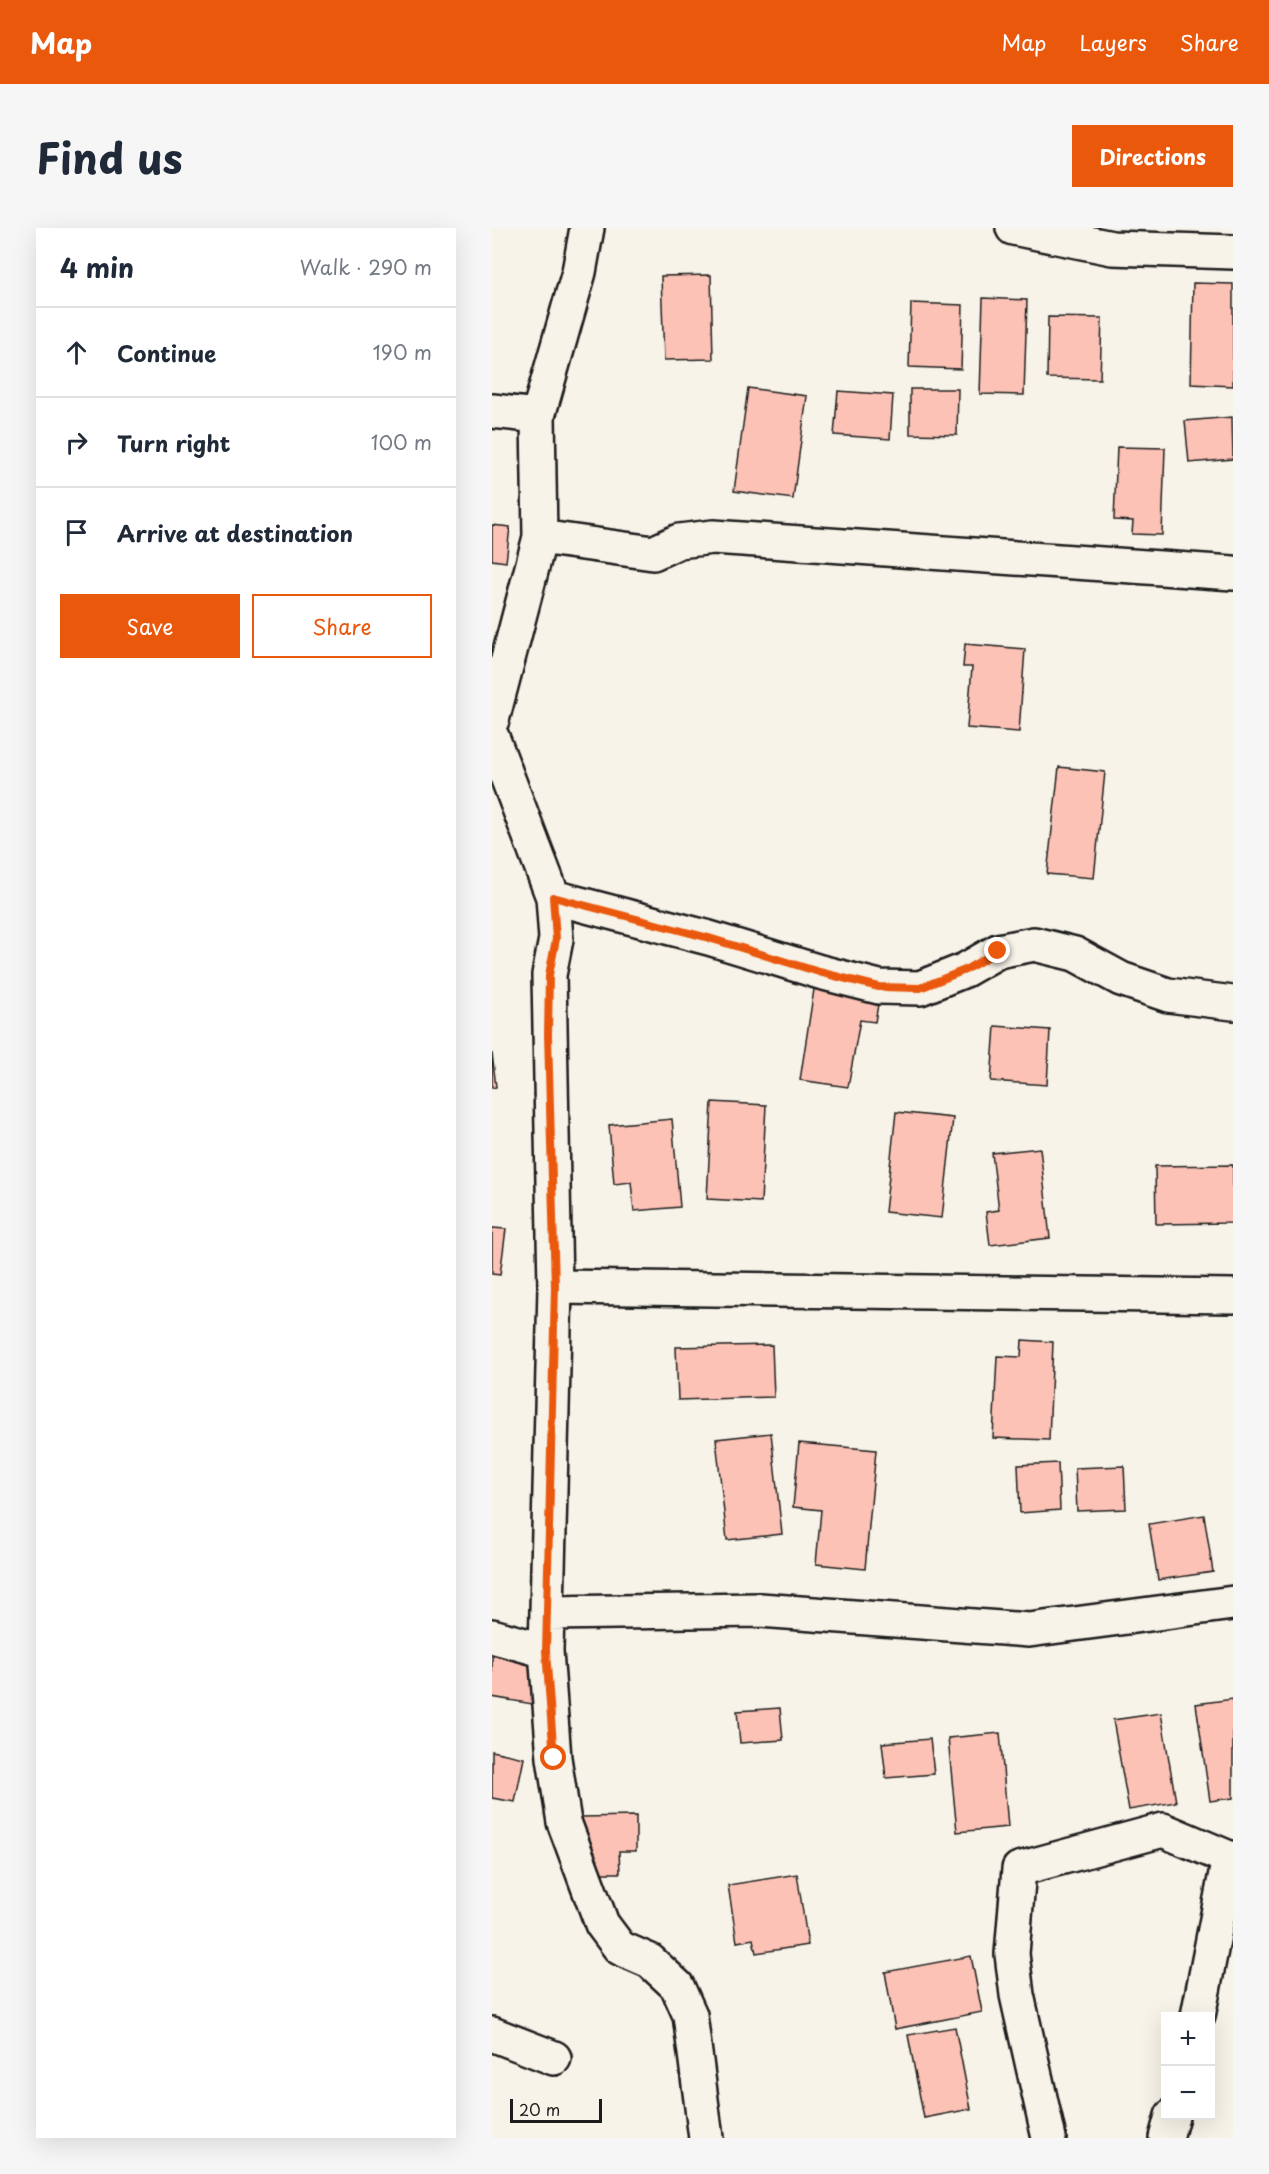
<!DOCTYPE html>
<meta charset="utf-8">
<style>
:root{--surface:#fff;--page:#f6f6f7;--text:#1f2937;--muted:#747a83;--line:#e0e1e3;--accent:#ea580c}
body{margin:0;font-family:"Playpen Sans",sans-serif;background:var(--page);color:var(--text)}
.controls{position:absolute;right:18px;bottom:18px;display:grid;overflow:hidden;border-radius:0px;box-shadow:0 6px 24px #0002}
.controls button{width:54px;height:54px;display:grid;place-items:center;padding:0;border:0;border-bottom:2px solid var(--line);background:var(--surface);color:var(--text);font:30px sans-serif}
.scale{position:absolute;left:18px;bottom:15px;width:92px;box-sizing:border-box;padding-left:6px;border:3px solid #1c1c1c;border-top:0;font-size:16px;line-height:21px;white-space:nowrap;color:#1c1c1c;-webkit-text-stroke:4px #f7f3e8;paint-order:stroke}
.stop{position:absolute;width:18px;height:18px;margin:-14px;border:4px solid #ea580c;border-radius:50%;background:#fff}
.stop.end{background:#ea580c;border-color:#fff;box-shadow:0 2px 6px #0008}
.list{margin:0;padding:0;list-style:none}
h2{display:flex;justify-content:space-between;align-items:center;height:78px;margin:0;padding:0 24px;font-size:26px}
h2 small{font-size:20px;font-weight:400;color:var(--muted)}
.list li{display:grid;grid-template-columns:39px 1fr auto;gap:18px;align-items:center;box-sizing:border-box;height:90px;padding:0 24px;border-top:2px solid var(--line)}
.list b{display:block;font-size:22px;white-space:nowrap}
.list em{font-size:20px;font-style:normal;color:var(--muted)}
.actions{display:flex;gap:12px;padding:18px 24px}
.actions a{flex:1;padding:14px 0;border:2px solid var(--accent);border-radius:0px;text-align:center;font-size:21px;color:var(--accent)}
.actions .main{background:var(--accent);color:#fff}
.icon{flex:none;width:33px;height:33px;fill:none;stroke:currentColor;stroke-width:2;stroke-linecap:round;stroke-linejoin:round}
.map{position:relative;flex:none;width:741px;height:1910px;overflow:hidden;border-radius:0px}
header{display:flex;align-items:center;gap:36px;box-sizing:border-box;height:84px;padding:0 30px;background:var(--accent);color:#fff}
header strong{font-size:28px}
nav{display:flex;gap:33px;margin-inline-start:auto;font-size:21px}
.intro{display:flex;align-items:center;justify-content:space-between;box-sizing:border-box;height:144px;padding:0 36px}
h1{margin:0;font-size:42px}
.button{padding:15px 27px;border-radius:0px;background:var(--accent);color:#fff;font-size:21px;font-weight:700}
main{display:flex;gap:36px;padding:0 36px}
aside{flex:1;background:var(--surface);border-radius:0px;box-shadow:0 6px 24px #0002}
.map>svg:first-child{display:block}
.building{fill:#fcc2b5;stroke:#1c1c1c;stroke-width:1.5}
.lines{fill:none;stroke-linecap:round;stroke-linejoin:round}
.minor-casing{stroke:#1c1c1c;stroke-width:38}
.minor{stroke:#f7f3e8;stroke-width:33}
.route{stroke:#ea580c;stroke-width:8}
</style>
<header>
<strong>Map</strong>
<nav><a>Map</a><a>Layers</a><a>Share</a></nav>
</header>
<div class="intro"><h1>Find us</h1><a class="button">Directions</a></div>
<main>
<aside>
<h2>4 min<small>Walk · 290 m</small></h2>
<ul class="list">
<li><svg class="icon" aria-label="ahead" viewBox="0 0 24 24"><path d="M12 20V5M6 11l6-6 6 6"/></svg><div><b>Continue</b></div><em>190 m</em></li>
<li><svg class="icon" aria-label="right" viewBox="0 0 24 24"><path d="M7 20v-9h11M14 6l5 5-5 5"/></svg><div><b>Turn right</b></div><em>100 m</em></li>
<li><svg class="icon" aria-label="arrive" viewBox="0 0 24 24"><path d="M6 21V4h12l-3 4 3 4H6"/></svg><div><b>Arrive at destination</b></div></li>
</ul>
<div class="actions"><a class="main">Save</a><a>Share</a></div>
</aside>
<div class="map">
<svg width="741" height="1910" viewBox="0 0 741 1910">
<rect width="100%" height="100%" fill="#f7f3e8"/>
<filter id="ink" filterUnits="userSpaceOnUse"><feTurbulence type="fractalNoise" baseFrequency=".0167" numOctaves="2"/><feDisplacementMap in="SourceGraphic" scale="12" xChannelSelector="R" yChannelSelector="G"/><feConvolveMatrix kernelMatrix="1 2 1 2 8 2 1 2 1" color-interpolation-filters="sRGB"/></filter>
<g filter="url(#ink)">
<path class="building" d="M219,47L221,131L172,132L169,48Z
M701,55L741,56V158L699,156Z
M491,70L535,72L532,167L488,166Z
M419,75L471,77L469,141L417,139Z
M556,89L610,90L608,151L555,150Z
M256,160L315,168L301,271L242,263Z
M418,161H466L465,207L418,206Z
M346,163L401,167L398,211L342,207Z
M740,189L741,231L697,235L693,193Z
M625,219L673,220L670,307L640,306L641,293L622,292Z
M0,297L18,299L14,334L0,332Z
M473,416L533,421L527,504L475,500L480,439H471Z
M567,539L613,544L602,650L555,646Z
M323,755L388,765L383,794L368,792L356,859L308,852Z
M503,798L558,802L555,857L499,853Z
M0,825L4,859L0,860Z
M220,874L274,877L269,974L215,971Z
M404,884L461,890L450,990L393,984Z
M180,891L188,979L142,983L139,954L122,956L117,897Z
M548,920L558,1010L498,1017L494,984L507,982L500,925Z
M741,937V995L664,996L663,938Z
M0,1000L14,1001L8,1047L0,1046Z
M530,1112L561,1114L557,1212L501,1210L505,1128L529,1129Z
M280,1117L282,1169L186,1172L184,1119Z
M279,1205L290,1306L235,1312L224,1211Z
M307,1215L384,1222L373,1341L324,1336L329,1282L301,1279Z
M566,1235L568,1282L528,1285L526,1237Z
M632,1238L634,1281L585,1283L583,1240Z
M712,1287L721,1344L666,1352L657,1296Z
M0,1421L49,1427L40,1476L0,1469Z
M741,1471V1570L718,1573L704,1476Z
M288,1480L291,1512L248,1515L245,1483Z
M669,1485L684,1574L637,1582L621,1492Z
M508,1505L516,1599L465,1604L456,1510Z
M438,1511L442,1546L394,1550L390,1515Z
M0,1523L32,1530L23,1574L0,1570Z
M144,1588V1623H127L128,1645H101V1624H89V1589Z
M305,1646L316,1717L264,1725L261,1711L245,1714L236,1657Z
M479,1728L490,1784L403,1801L393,1744Z
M463,1799L479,1881L432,1890L416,1807Z"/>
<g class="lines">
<defs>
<path id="minor" d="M521,0L620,20L741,24
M0,183L46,188
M48,309L161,325L187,313L221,309L741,345
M0,492L48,309L46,188L87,44L95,0
M0,509L61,669L64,711L57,747L63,1059L54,1423L62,1530L72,1594L110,1696L128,1720L158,1733L185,1758L198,1787L214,1910
M61,669L217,710L328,744L387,759L428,760L473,742L506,723L542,716L583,726L629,751L676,767L741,775
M63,1059L741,1068
M56,1385L268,1382L537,1402L741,1375
M0,1408L54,1423
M0,1806L62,1830
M557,1910L525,1767L520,1726L527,1641L671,1602L737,1630L706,1788
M674,1910L680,1888"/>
</defs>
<use href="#minor" class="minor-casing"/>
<use href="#minor" class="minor"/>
</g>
</g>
<g class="lines" filter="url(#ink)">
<path class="route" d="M62,1530L54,1423L63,1059L56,807L57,747L64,711L61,669L217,710L327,744L387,759L428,760L473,742L506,723"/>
</g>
</svg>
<div class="controls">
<button>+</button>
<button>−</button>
</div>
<div class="scale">20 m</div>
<div class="stop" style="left:62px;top:1530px"></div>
<div class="stop end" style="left:506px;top:723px"></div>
</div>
</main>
